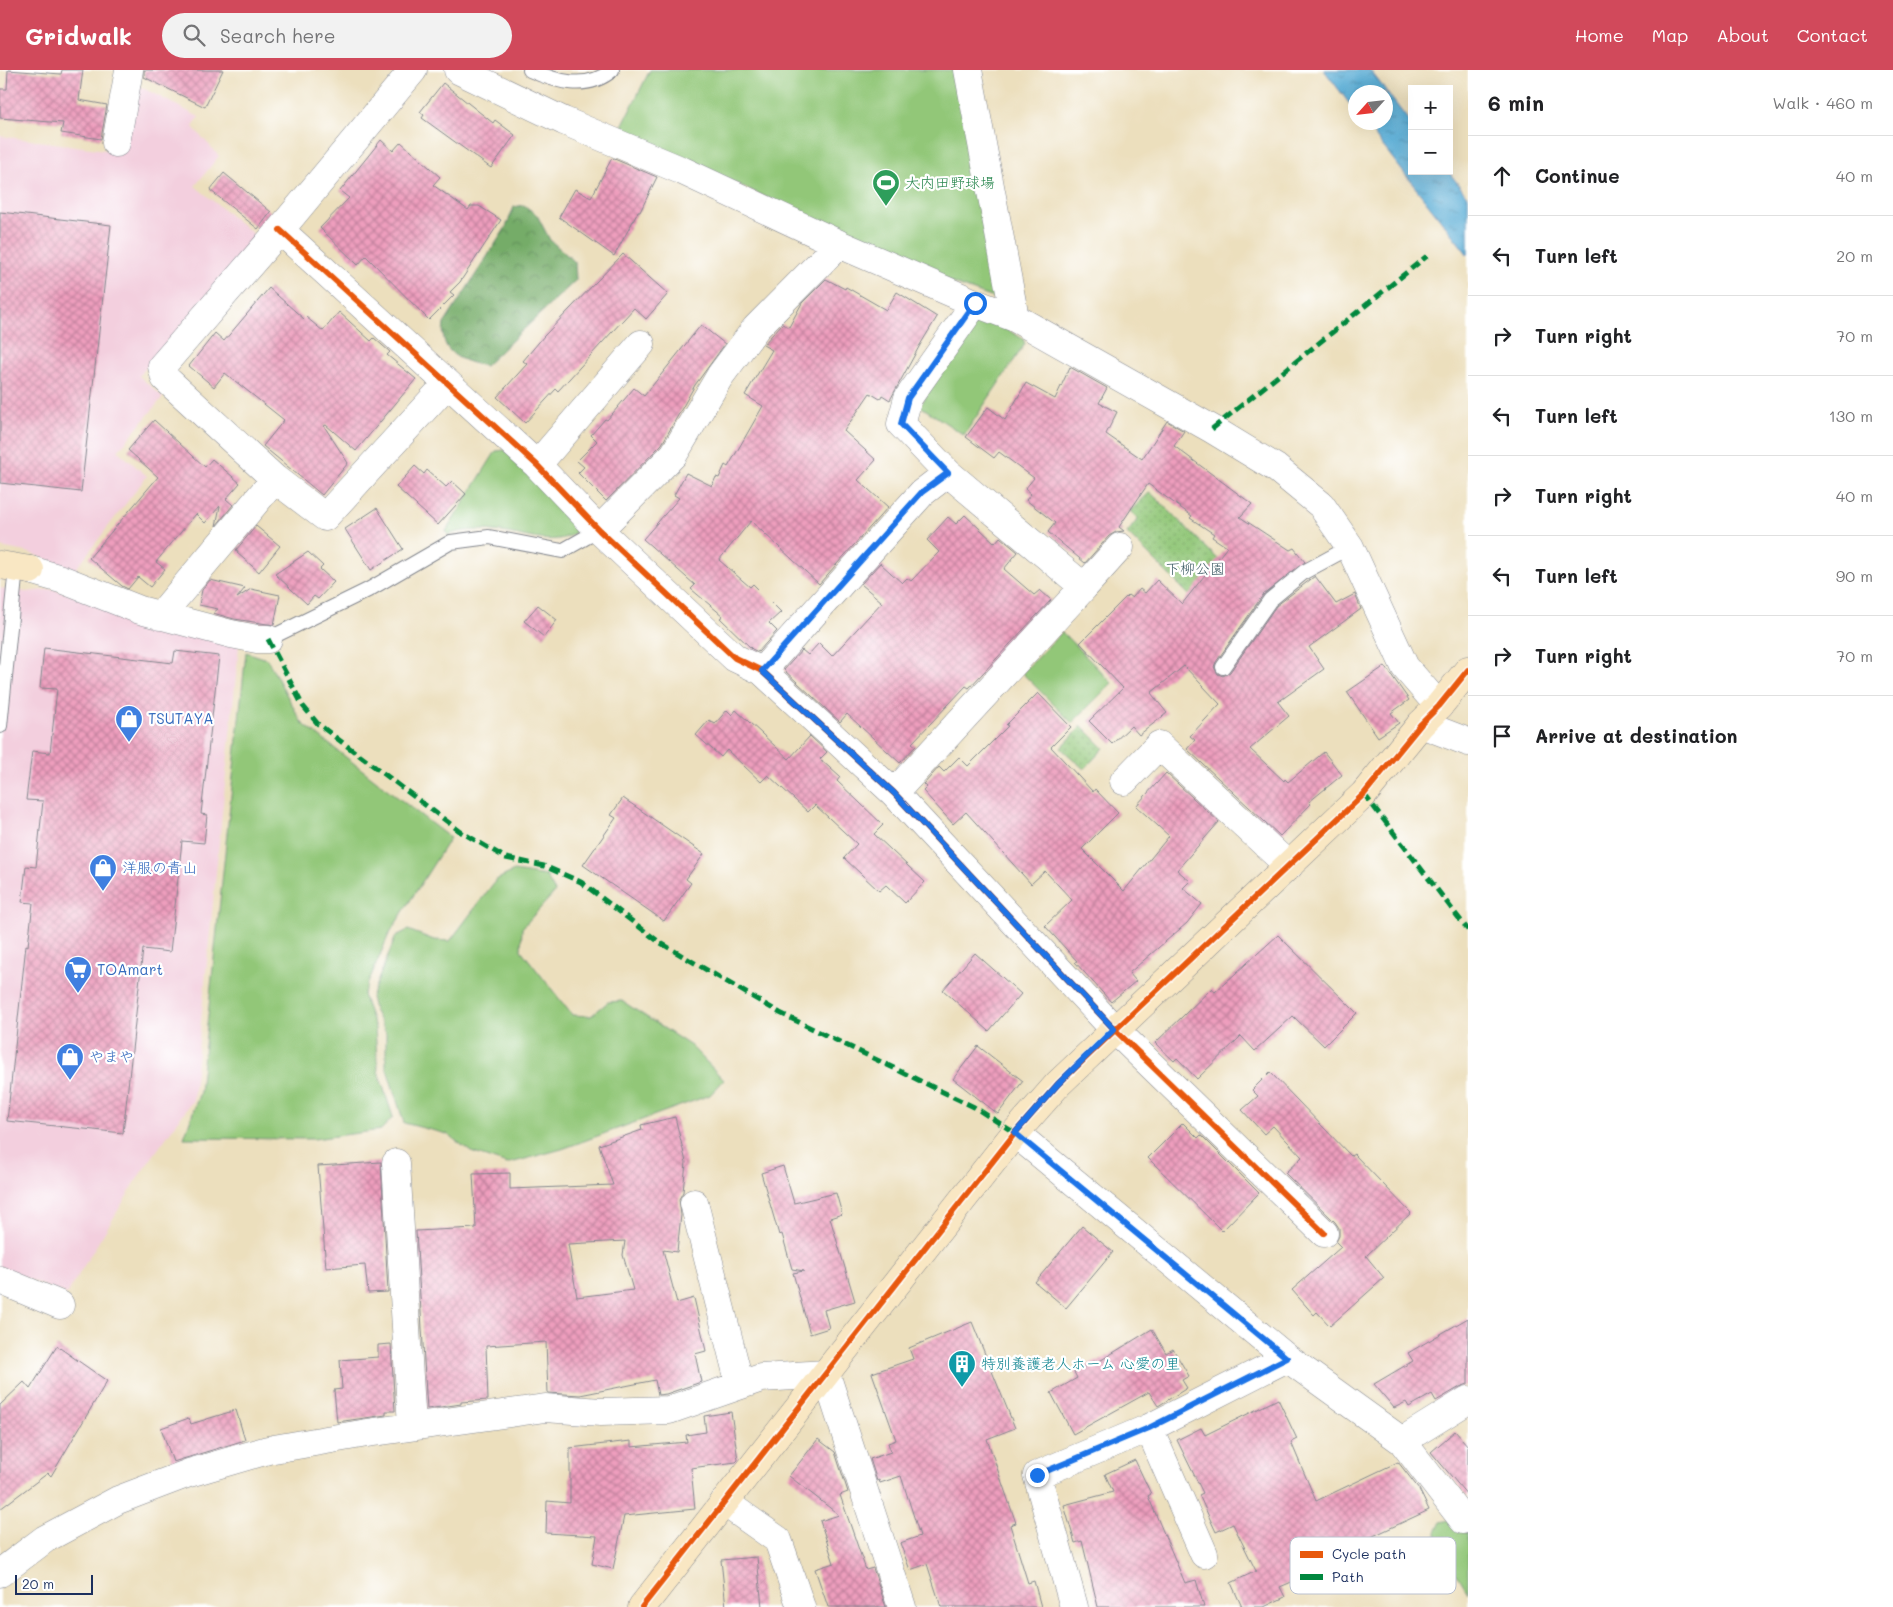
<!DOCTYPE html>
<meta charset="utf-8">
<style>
:root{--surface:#fff;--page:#f2f2f2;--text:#202124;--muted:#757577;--line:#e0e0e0;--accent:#d1495b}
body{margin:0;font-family:Mali,"Klee One",sans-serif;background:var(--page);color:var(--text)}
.controls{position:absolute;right:15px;top:15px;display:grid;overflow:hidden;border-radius:0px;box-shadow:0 5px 20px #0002}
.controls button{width:45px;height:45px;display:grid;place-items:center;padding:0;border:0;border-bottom:1px solid var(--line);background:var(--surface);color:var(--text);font:25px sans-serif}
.compass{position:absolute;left:1348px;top:15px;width:45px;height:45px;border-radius:50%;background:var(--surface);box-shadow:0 5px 20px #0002;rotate:243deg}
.scale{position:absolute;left:15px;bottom:12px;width:78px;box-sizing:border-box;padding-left:5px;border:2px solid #1b2f5e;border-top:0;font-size:14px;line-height:18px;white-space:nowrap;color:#1b2f5e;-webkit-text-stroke:4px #fff;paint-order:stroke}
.stop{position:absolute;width:15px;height:15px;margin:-11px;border:4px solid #1a73e8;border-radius:50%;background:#fff}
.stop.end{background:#1a73e8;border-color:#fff;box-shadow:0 1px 5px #0008}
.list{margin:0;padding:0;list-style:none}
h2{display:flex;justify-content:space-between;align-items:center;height:65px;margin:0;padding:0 20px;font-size:21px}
h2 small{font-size:16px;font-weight:400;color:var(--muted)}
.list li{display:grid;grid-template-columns:32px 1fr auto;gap:15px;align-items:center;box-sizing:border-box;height:80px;padding:0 20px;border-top:1px solid var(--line)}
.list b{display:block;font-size:19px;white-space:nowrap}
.list em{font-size:16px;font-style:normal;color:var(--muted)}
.icon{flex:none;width:28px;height:28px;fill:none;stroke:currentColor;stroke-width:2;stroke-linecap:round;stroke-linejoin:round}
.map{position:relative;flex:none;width:1468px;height:1537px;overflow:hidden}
header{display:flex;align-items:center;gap:30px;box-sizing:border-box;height:70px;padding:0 25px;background:var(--accent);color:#fff}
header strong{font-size:24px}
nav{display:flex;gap:28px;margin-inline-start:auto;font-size:18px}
.search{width:350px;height:45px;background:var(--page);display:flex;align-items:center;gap:12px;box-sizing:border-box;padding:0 18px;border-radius:28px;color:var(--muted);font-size:19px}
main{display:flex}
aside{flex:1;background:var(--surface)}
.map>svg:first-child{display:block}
.built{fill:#f3cfde}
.grass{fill:#92c778;stroke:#567b6b}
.forest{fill:url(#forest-crowns);stroke:#486e63}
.park{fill:url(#park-dots);stroke:#567b6b}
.water{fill:url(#water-ripples);stroke:#3b6e9a}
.building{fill:url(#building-cross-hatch);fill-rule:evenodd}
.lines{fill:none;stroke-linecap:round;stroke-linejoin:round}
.lane-casing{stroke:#84878e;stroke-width:16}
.street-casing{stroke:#84878e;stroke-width:29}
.secondary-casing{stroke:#84878e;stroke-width:29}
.lane{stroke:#fff;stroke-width:14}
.street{stroke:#fff;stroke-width:28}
.secondary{stroke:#f9e7c3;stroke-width:28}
.quiet{stroke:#00873e;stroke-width:5;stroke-dasharray:10 5;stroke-linecap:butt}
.cycleway-casing{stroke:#fff;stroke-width:9}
.cycleway{stroke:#e8590c;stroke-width:6}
.route{stroke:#1a73e8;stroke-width:6}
.labels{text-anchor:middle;stroke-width:4.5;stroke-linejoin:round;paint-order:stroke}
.leisure-label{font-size:15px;fill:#27864d;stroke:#fff;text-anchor:start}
.park-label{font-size:15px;fill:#3f5d66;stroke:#fff}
.shop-label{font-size:15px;fill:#366cbe;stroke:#fff;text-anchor:start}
.culture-label{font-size:15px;fill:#0d838f;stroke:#fff;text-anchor:start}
.key{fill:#fff;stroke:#bbc1cf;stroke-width:1}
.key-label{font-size:14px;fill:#1b2f5e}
</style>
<header>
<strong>Gridwalk</strong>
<div class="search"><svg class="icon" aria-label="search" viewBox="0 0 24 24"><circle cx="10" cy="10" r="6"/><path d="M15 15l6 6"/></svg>Search here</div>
<nav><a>Home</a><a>Map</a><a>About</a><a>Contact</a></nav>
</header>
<main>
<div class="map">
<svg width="1468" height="1537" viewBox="0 0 1468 1537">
<defs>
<pattern id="forest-crowns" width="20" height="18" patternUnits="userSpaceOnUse" patternTransform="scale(1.25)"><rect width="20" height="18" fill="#75ac68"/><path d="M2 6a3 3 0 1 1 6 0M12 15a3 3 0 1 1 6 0" fill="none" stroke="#5f8c59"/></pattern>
<pattern id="park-dots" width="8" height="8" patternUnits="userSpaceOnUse" patternTransform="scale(1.25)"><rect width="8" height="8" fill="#92c778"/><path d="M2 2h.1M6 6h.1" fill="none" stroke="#76a266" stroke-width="1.8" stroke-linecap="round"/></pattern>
<pattern id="water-ripples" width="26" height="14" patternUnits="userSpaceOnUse" patternTransform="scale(1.25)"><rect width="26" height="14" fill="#5baed6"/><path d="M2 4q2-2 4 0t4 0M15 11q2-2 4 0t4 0" fill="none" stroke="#4a8eb1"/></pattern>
<pattern id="building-cross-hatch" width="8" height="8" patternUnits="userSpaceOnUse" patternTransform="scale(1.25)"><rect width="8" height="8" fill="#ee9ebd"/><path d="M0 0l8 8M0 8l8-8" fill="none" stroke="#c0819d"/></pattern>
</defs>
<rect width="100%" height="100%" fill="#fff"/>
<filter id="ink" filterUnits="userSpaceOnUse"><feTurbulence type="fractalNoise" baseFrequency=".02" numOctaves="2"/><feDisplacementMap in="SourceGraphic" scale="10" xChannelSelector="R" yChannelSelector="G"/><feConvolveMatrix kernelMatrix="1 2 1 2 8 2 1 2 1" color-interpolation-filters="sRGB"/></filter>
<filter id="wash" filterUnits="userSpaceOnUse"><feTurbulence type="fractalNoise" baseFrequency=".0096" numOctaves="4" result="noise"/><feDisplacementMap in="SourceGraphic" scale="20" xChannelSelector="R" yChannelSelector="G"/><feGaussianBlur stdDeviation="1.12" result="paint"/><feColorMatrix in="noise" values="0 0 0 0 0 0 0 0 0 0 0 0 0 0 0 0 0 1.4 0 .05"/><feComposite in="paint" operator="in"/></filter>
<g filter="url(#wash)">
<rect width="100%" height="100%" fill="#ecdfbd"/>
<path class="built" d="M137,15L199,47L193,57L219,86L195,116L257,167L139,306L163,327L118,381L147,406L75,500L27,482L0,477V66L121,82Z
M0,518L26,522L53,519L239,576L193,1030L141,1103L66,1225L0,1197Z"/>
<path class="grass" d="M650,0H954L1005,232L957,215L620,60Z
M989,249L1023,269L1025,274L964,365L920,336L967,260L979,251Z
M505,380L576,445L575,463C552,478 520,463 494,461C480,459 461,460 448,465L446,461L496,381Z
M1062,562L1112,613L1072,653L1022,603Z
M246,582L267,589L302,653L450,768L389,864L363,925L375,958L378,1001L393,1047L381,1060L314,1069L184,1068L200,1022Z
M514,801L546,806L555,822L522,858L521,880L572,945L591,946L608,932L622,931L691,976L724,1010L710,1025L562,1079L507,1094L471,1082L447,1064L404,1053L386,996V963L374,940L371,927L396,866L408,860L434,870L450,871L496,810Z
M1449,1450L1468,1464V1524L1437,1471L1436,1462L1441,1452Z"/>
<path class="forest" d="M524,135L537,145L550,170L575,192L576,210L485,296C461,291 439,284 444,254L506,157L514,137Z"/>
<path class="park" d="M1150,422L1226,497L1198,534L1127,463L1138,449L1130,441Z
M1082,656L1104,678L1084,699L1061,678Z"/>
<path class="water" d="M1324,0H1370L1412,55V101H1448L1468,127V185L1365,53L1386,52V22H1356L1355,41Z"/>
<g id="blocks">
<path class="building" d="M8,0L61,4L62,0H83L79,30L107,35L101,69L61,63L63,53L0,48V19H7Z
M144,0H223L205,37L144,7Z
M443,13L493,53L495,50L515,65L491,98L422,48L424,45L420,42Z
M381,70L393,81L401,72L440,107L433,115L468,140L471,136H479L501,150L460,212L450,222L454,225L429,250L366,186L358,195L320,158L349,128L340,121Z
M612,88L657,107L640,142H638L614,186L559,147L575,119L591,128Z
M224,103L271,142L258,159L210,120Z
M0,142L111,155L81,422L0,413Z
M623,184L668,224L646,249L634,238L558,321L556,319L525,353L497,327L527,294L523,291L544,266Z
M826,209L845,219L846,217L886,240L897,222L937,247L920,275L890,330L882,325L880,329L870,323L844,361L876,390L858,410L888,437L819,514L751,451L719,490L750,517L753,514L781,542L769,553L777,561L758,582L752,579L720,548L723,546L691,519L695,515L643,469L679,428L674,425L686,403L712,416L716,407L719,408L725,395L728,397L763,336L745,325L772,280L763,275L782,254L789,257L802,233Z
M269,218L304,249L306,247L323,261L339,242L371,271L374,268L390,282L387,285L416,309L356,381L326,355L324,356L348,393L322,425L263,376L284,350L225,303L214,317L189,296L215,263L224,271Z
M701,255L725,274L695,315L662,374L606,431L578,403L584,397L577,391L597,371L591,365L605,349L607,350L634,318L644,326Z
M1070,297L1107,318L1099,333L1117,342L1106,364L1142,389L1167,351L1184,361L1174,376L1252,434L1240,447L1290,480L1294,478L1305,492L1263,525L1216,592L1214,597L1218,604L1223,606L1230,602L1276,536L1315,506L1336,534L1355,524L1361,539L1309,577L1324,599L1278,632L1289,646L1250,679L1284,711L1285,709L1288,712L1324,682L1342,705L1309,732L1311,734L1280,766L1187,679L1195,670L1190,666L1220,634L1184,596L1151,623L1167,643L1139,665L1131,656L1112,674L1089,651L1123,618L1080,573L1128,525L1132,528L1140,519L1145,523L1157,510L1182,534L1227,477L1212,467L1214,464L1190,448L1192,446L1148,414L1119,457L1124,461L1116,462L1109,466L1085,493L1048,462L1055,453L1026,430L1031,424L1025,419L1034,408L999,382L994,388L966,367L988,337L1005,350L1026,313L1055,329Z
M154,350L205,397L212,389L240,413L226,429L233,435L216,456L220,436L205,453L196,444L156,492L165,499L150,517L138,507L128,519L122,516L89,488L158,407L128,380Z
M415,396L424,404L427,400L446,417L452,411L466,424L438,455L396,417Z
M377,438L403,479L371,500L345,459Z
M965,445L995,473L1000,467L1018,482L1004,499L1034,525L1040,520L1051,530L969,618L966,616L912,673L916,676L900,693L847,644L840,652L784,600L802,580L808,585L819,573L832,586L882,532L861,514L880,493L902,513L907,508L911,511L939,482L927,470L948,447L956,454Z
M256,456L280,476L259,502L237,483L238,481L236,480Z
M308,482L323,496L320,499L334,512L318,529L314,526L307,534L275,504Z
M210,510L245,518L237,528L251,519L280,525L274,555L234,549L213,543L218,539L199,535L202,520Z
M538,535L557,550L544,567L524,551Z
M44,578L173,593L175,581L219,586L201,744L207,745L204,773L182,771L170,882L143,879L123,1063L7,1051L26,875L28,876L33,833L22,832L26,796L36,797L43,731L26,730L32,681L50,683L57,619L40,618Z
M1385,596L1409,630L1391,643L1399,653L1378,667L1347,622Z
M1038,623L1071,657L1051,677L1093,722L1095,719L1118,743L1082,779L1124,821L1169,766L1136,736L1166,703L1219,752L1177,800L1190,811L1183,818L1202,834L1187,853L1129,903L1136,911L1111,932L1075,892L1077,891L1045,856L1072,830L1045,801L1031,814L966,742L953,754L923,721L927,717L924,714L939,697L944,702L959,687L968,696L1008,656L1006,655Z
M727,640L732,645L736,640L789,689L810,666L827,682L820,689L840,707L837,711L883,755L874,764L925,812L905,833L886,815L879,821L844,788L857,774L815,735L808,742L768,705L761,712L727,680L721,687L696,665L709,650L715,654Z
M623,728L704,784L686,809L691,813L664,851L583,795L616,748L611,745Z
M1278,865L1357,943L1324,976L1293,946L1255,981L1241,966L1197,1009L1177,988L1174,991L1155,973L1212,918L1215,922Z
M975,883L1021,924L989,961L943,920Z
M978,976L1023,1011L998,1044L953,1009Z
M1270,1002L1351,1086L1354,1084L1411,1143L1366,1186L1384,1208L1330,1256L1317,1242L1314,1245L1292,1220L1341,1177L1336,1172L1339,1166V1158L1335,1152L1285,1103L1302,1087L1273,1056L1264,1064L1242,1040L1258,1026L1252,1020Z
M675,1047L686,1092L683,1122L679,1129L681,1145L677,1182L663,1180L677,1233L694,1228L706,1281L695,1284L701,1312L666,1324L658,1325L655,1310L580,1325L548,1323L546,1272L486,1276L488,1330L461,1332V1334L427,1339L416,1161L476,1158L473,1104L510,1103V1119L613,1115L599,1075L642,1060L641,1055ZM625,1171L623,1185L633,1220L577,1227L568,1174Z
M1183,1053L1198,1068L1201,1065L1259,1123L1222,1161L1148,1088Z
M381,1092L388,1222L368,1223L365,1195L326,1198L318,1096Z
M783,1096L794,1133L836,1123L842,1144L830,1148L855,1231L824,1240L829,1258L810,1264L793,1203L804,1201L792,1199L782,1164L779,1165L761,1103Z
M1082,1156L1113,1182L1066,1238L1035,1212Z
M1468,1248V1314L1460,1317L1436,1331L1432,1324L1409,1337L1406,1332L1394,1338L1374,1314L1413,1291L1408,1283Z
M972,1252L1015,1358L987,1369L1016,1453L1010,1455L1028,1513L1034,1511L1041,1537H941L927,1494L910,1500L900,1473L920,1466L901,1406L880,1413L879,1410L877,1411L870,1389L891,1382L888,1373L896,1370L872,1303L913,1289L909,1278Z
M1152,1259L1166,1283L1173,1279L1189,1306L1182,1310L1187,1318L1158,1336L1149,1322L1073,1364L1051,1323L1077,1308L1074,1302L1097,1290L1098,1292Z
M391,1274L395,1341H386V1345L337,1352L334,1320L342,1319L340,1290L378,1287V1275Z
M57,1276L107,1311L51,1406L48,1403L0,1439V1335L24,1312L30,1319Z
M1278,1329L1297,1369L1291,1372L1316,1431L1398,1392L1419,1419L1429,1440L1354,1475L1357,1484L1280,1517L1285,1527L1264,1537H1242L1231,1513L1256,1501L1233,1454L1216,1462L1199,1425L1203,1423L1177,1370L1201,1358L1205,1365Z
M236,1340L245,1370L173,1392L161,1358L189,1348L191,1354Z
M731,1342L738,1390L736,1392L691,1398L695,1439L624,1446L613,1499L592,1494L597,1466L546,1463L547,1431L570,1433V1378L631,1371V1377L687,1372L686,1365L706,1362L704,1346Z
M1455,1361L1468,1376V1426L1431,1382Z
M818,1369L835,1382L848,1422L840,1425L866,1500L873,1498L886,1537H828L815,1499L834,1493L820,1451L839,1445L789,1406Z
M1135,1390L1151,1424L1148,1426L1185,1513L1196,1510L1204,1537H1098L1082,1471L1075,1473L1064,1435L1113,1422L1105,1404Z
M757,1487L762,1537H726L721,1490Z"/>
</g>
</g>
<g filter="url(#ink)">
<use href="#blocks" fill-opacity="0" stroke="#84878e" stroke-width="1"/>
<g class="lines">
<defs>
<path id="lane" d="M530,0C557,12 587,21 612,0
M268,569L368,520L451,472L489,467L562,481L599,460
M1223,597L1270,530L1304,502L1350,477
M0,656L16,498"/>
<path id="street" d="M458,0L564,51L683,101L839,174L975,233L1015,248L1212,359L1276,398L1321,435L1350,477L1405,597L1439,636
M968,0L1015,248
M116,73L129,0
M280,160L537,395L599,460L735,588L762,601L894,723L1114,959L1324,1163
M537,395L641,274
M948,403L1084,517L1120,477
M275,409L325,447L447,314
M599,460L674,384L720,306L756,258L839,174
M30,500L61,509L140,540L231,564L257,569H268
M160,546L275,409L165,308L162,296L280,160L413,0
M762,601L922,423L948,403L901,354L908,328L975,233
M1421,654L1468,672
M1124,711L1159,675L1289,796
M894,723L1084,517
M1015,1063L1287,1288L1402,1371L1463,1450
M396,1093L412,1356
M694,1133L740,1315
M0,1210L60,1235
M1149,1358L1204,1484
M1402,1371L1468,1330
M724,1432L778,1470L801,1537
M0,1503L45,1469L118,1430L189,1403L268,1380L367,1363L545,1338L601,1342L669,1340L761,1308L826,1304L902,1537
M1074,1537L1037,1405L1149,1358L1287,1288"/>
<path id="secondary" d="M0,495L30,500
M642,1537L1015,1063L1058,1014L1364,724L1421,654L1439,636L1468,600"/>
</defs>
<use href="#lane" class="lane-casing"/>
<use href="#street" class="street-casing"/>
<use href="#secondary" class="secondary-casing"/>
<use href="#lane" class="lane"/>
<use href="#street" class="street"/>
<use href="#secondary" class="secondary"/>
<path class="quiet" d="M1212,359L1427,186
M268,569L303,636L318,654L461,762L506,788L544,796L581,812L659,872L780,943L974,1037L1015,1063
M1364,724L1468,860"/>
<defs>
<path id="cycleway" d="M280,160L537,395L599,460L735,588L762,601L894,723L1114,959L1324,1163
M642,1537L1015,1063L1058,1014L1364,724L1421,654L1439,636L1468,600"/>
</defs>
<use href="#cycleway" class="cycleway-casing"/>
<use href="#cycleway" class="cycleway"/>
</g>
</g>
<g class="lines" filter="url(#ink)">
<path class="route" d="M975,233L908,328L901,354L948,403L922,422L762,601L894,723L1114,959L1058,1014L1015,1063L1287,1288L1149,1358L1037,1405"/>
</g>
<defs>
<symbol id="stadium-pin" viewBox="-11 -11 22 30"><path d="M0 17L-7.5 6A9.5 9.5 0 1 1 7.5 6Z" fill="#2e9e5b" stroke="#fff"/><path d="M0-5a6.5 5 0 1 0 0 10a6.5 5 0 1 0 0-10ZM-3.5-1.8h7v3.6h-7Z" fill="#fff"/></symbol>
<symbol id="shop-pin" viewBox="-11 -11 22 30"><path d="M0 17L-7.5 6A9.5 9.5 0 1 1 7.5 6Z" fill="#3f7fe0" stroke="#fff"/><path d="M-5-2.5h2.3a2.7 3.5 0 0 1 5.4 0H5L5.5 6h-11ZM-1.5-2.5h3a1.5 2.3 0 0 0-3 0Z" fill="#fff"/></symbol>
<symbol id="supermarket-pin" viewBox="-11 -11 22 30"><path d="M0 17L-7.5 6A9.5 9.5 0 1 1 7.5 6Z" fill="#3f7fe0" stroke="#fff"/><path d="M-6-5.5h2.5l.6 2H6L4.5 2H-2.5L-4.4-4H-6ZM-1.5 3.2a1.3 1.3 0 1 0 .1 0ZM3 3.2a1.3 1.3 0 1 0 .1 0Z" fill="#fff"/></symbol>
<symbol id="building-pin" viewBox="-11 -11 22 30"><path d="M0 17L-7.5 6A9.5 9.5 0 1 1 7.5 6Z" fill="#0f9aa8" stroke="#fff"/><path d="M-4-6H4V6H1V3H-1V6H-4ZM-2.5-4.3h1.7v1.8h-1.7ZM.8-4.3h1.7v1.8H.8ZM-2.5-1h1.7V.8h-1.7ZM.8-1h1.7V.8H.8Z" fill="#fff"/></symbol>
</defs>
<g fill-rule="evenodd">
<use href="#stadium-pin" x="870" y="97" width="32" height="43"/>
<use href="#shop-pin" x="113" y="633" width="32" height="43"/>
<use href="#shop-pin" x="87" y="782" width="32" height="43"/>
<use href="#supermarket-pin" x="62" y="884" width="32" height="43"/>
<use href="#shop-pin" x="54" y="971" width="32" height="43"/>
<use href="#building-pin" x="946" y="1278" width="32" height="43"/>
</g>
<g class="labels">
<g class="leisure-label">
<text x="905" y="118">大内田野球場</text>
</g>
<g class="park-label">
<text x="1195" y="504">下柳公園</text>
</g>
<g class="shop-label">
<text x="148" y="654">TSUTAYA</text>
<text x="122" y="803">洋服の青山</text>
<text x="97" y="905">TOAmart</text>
<text x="89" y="992">やまや</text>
</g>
<g class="culture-label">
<text x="981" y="1299">特別養護老人ホーム 心愛の里</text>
</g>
</g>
<rect x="1290" y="1467" width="166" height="57" rx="8" class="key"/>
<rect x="1300" y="1481" width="23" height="7" fill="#e8590c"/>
<rect x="1300" y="1504" width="23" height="6" fill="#00873e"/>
<g class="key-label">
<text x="1332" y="1489">Cycle path</text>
<text x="1332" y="1512">Path</text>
</g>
</svg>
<div class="controls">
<button>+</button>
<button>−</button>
</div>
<svg class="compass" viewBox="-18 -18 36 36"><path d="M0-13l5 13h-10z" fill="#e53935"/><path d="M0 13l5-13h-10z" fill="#757577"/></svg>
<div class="scale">20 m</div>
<div class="stop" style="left:975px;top:233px"></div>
<div class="stop end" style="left:1037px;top:1405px"></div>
</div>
<aside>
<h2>6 min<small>Walk · 460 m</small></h2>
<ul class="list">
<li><svg class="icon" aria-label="ahead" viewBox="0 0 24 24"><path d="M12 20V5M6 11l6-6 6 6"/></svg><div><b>Continue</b></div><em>40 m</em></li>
<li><svg class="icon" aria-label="left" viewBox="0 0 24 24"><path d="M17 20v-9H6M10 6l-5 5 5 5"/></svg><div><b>Turn left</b></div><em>20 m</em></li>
<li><svg class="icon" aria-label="right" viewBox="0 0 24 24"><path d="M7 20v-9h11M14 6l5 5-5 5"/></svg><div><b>Turn right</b></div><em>70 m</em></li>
<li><svg class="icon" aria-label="left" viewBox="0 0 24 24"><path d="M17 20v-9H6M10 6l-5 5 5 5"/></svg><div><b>Turn left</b></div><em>130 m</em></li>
<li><svg class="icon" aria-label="right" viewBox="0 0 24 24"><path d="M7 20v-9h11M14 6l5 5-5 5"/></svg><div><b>Turn right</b></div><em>40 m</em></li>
<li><svg class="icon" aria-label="left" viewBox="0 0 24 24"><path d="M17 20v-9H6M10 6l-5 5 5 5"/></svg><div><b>Turn left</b></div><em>90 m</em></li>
<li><svg class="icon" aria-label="right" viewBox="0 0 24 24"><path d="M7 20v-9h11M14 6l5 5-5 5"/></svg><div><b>Turn right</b></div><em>70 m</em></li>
<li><svg class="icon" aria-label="arrive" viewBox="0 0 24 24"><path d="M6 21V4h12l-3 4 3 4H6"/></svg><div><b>Arrive at destination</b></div></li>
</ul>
</aside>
</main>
